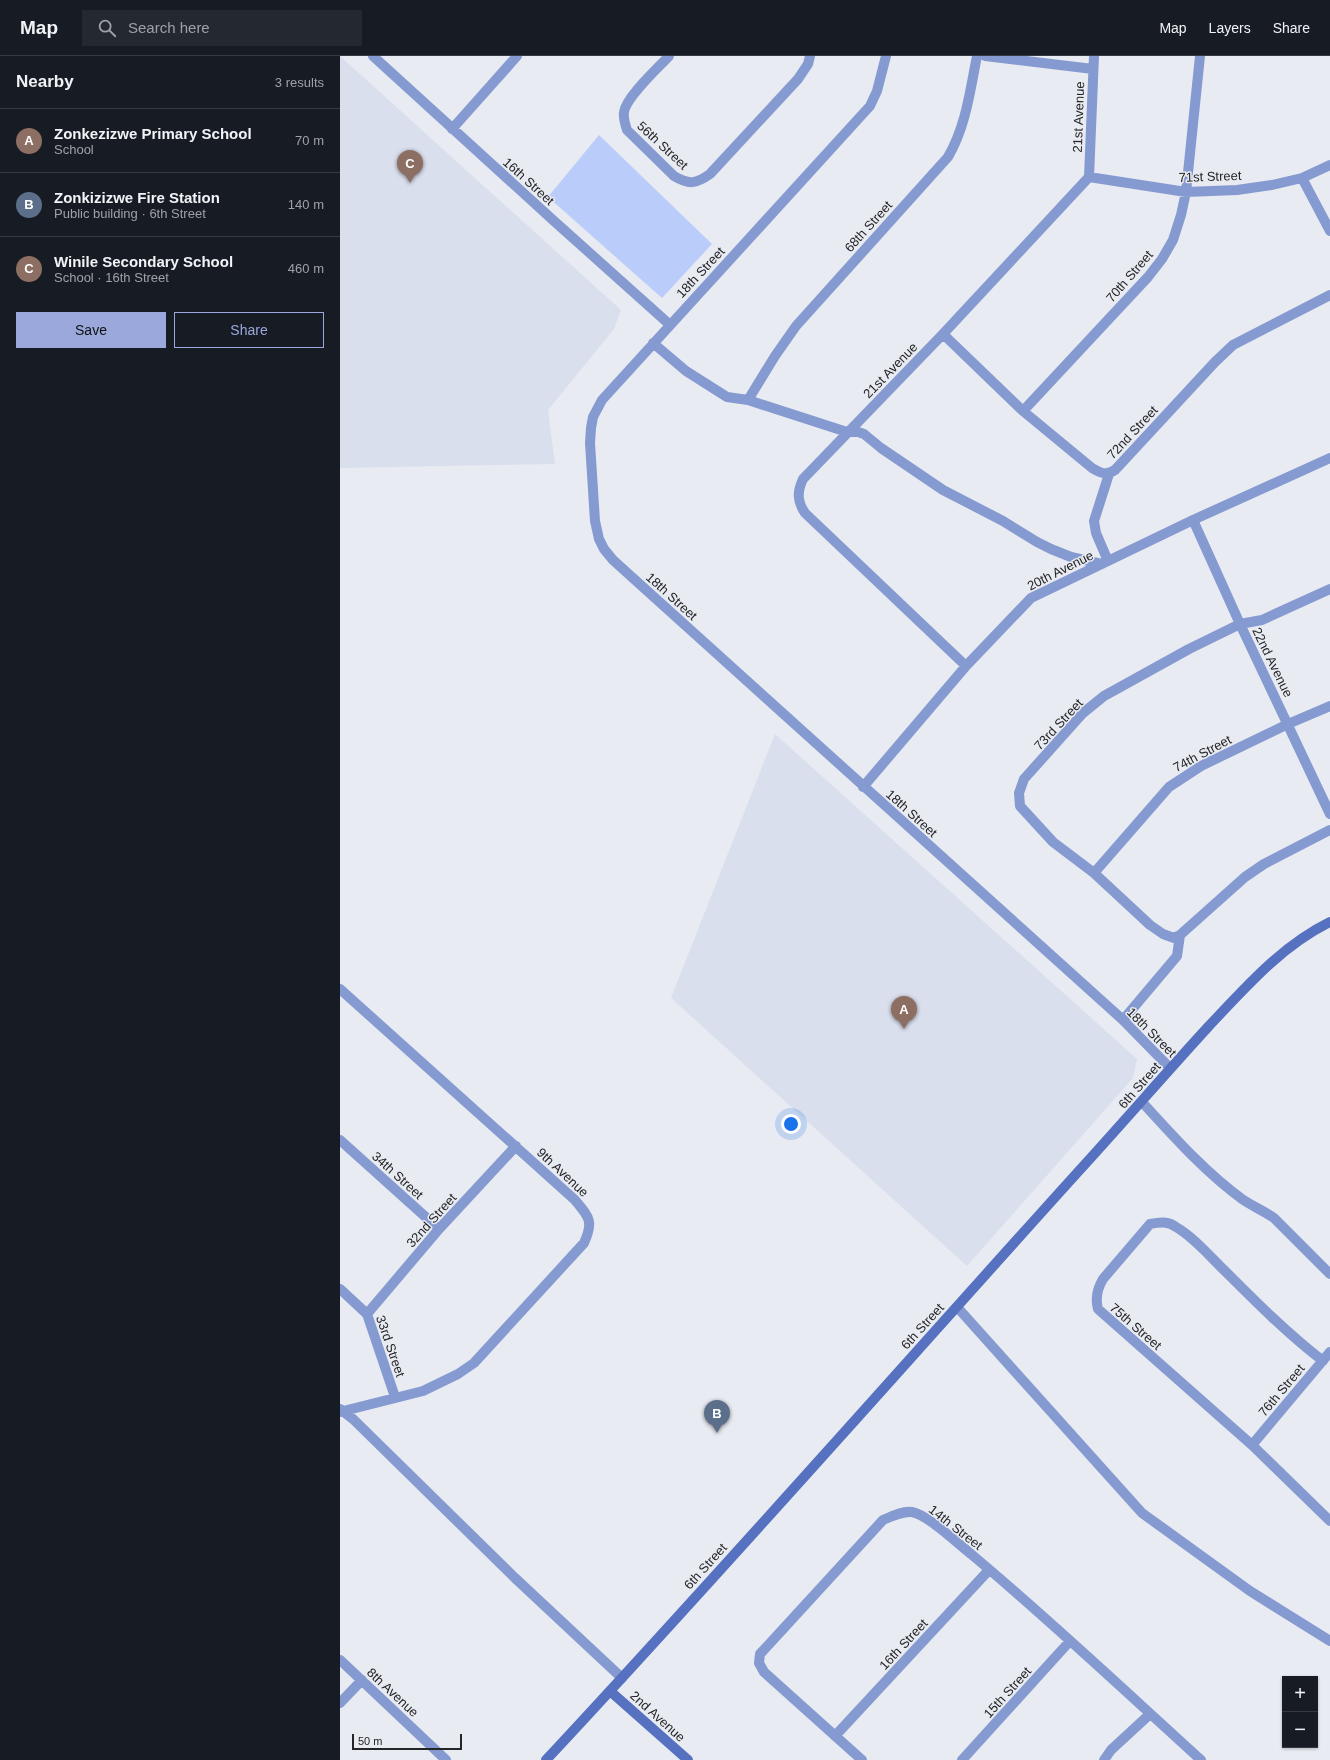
<!DOCTYPE html>
<meta charset="utf-8">
<style>
:root{--surface:#171b24;--page:#242831;--text:#f1f3f6;--muted:#9ea1a6;--line:#363941;--accent:#9aa8dc}
body{margin:0;font-family:Helvetica,sans-serif;background:var(--page);color:var(--text)}
.controls{position:absolute;right:12px;bottom:12px;display:grid;overflow:hidden;border-radius:0px;box-shadow:0 1px 3px #0004}
.controls button{width:36px;height:36px;display:grid;place-items:center;padding:0;border:0;border-bottom:1px solid var(--line);background:var(--surface);color:var(--text);font:20px sans-serif}
.scale{position:absolute;left:12px;bottom:10px;width:110px;box-sizing:border-box;padding-left:4px;border:2px solid #242527;border-top:0;font-size:11px;line-height:14px;white-space:nowrap;color:#242527;-webkit-text-stroke:3px #e9ebf2;paint-order:stroke}
.you{position:absolute;left:451px;top:1068px;width:14px;height:14px;margin:-10px;border:3px solid #fff;border-radius:50%;background:#1a73e8;box-shadow:0 0 0 6px #1a73e833}
.badge{display:grid;place-items:center;width:26px;height:26px;border-radius:50%;background:var(--accent);color:#fff;font-size:13px;font-weight:700}
.pin{position:absolute;translate:-50% -33px;filter:drop-shadow(0 1px 2px #0008)}
.pin::after{content:'';position:absolute;top:21px;width:14px;height:12px;background:inherit;clip-path:polygon(0 0,100% 0,50% 100%)}
.list{margin:0;padding:0;list-style:none}
h2{display:flex;justify-content:space-between;align-items:center;height:52px;margin:0;padding:0 16px;font-size:17px}
h2 small{font-size:13px;font-weight:400;color:var(--muted)}
.list li{display:grid;grid-template-columns:26px 1fr auto;gap:12px;align-items:center;box-sizing:border-box;height:64px;padding:0 16px;border-top:1px solid var(--line)}
.list b{display:block;font-size:15px;white-space:nowrap}
.list p{margin:0;font-size:13px;white-space:nowrap;color:var(--muted)}
.list em{font-size:13px;font-style:normal;color:var(--muted)}
.actions{display:flex;gap:8px;padding:12px 16px}
.actions a{flex:1;padding:9px 0;border:1px solid var(--accent);border-radius:0px;text-align:center;font-size:14px;color:var(--accent)}
.actions .main{background:var(--accent);color:#111}
.icon{flex:none;width:22px;height:22px;fill:none;stroke:currentColor;stroke-width:2;stroke-linecap:round;stroke-linejoin:round}
.map{position:relative;flex:none;width:990px;height:1704px;overflow:hidden}
header{display:flex;align-items:center;gap:24px;box-sizing:border-box;height:56px;padding:0 20px;background:var(--surface);border-bottom:1px solid var(--line)}
header strong{font-size:19px}
nav{display:flex;gap:22px;margin-inline-start:auto;font-size:14px}
.search{width:280px;height:36px;background:var(--page);display:flex;align-items:center;gap:10px;box-sizing:border-box;padding:0 14px;border-radius:0px;color:var(--muted);font-size:15px}
main{display:flex}
aside{flex:1;background:var(--surface)}
.map>svg:first-child{display:block}
.built{fill:#dadfed}
.green{fill:#baccfa}
.lines{fill:none;stroke-linecap:round;stroke-linejoin:round}
.street{stroke:#859ad0;stroke-width:10}
.secondary{stroke:#5571c0;stroke-width:10}
.labels{text-anchor:middle;stroke-width:3;stroke-linejoin:round;paint-order:stroke}
.street-label{font-size:13px;fill:#242527;stroke:#e9ebf2}
</style>
<header>
<strong>Map</strong>
<div class="search"><svg class="icon" aria-label="search" viewBox="0 0 24 24"><circle cx="10" cy="10" r="6"/><path d="M15 15l6 6"/></svg>Search here</div>
<nav><a>Map</a><a>Layers</a><a>Share</a></nav>
</header>
<main>
<aside>
<h2>Nearby<small>3 results</small></h2>
<ul class="list">
<li><span class="badge" style="background:#8d6e63">A</span><div><b>Zonkezizwe Primary School</b><p>School</p></div><em>70 m</em></li>
<li><span class="badge" style="background:#5c6f8a">B</span><div><b>Zonkizizwe Fire Station</b><p>Public building · 6th Street</p></div><em>140 m</em></li>
<li><span class="badge" style="background:#8d6e63">C</span><div><b>Winile Secondary School</b><p>School · 16th Street</p></div><em>460 m</em></li>
</ul>
<div class="actions"><a class="main">Save</a><a>Share</a></div>
</aside>
<div class="map">
<svg width="990" height="1704" viewBox="0 0 990 1704">
<rect width="100%" height="100%" fill="#e9ebf2"/>
<path class="built" d="M0,0L281,254L274,273L208,354L215,408L0,412Z
M435,678L797,1003L793,1022L627,1210L331,942Z"/>
<path class="green" d="M259,79L372,188L322,242L208,141Z"/>
<g class="lines">
<path class="street" d="M33,0L214,165L329,268
M329,0C318,12 286,41 284,56C283,62 285,68 287,74L334,120C349,129 356,128 370,118L458,23L468,8L470,0
M546,0L537,35L530,50L262,344L253,361L251,372L250,387L255,465L259,483L264,493L273,504L783,964L830,1012
M645,0L753,13
M112,73L177,0
M749,121L846,136L897,134L932,129L962,122L990,109
M962,122L990,175
M603,278L683,355L752,412C761,417 766,420 775,414L875,306L893,289L990,239
M313,287L346,315L387,341L408,344L507,376H518L524,378L541,392L603,434L663,465L697,486L711,493L731,501L762,508
M408,344L435,300L456,270L608,101C626,70 630,35 637,0
M683,355L808,221L822,203L833,184L841,159L846,136L860,0
M853,464L900,568L990,758
M768,505L756,477L754,465L769,418
M990,533L922,564L900,568L849,593L764,640L743,657L684,723L679,737L680,750L713,786L754,817L810,869L823,878L834,882L840,879L905,821L924,808L990,774
M626,610L465,457C457,445 457,436 463,423L603,278L749,121L754,0
M523,731L626,610L691,542L853,464L990,402
M754,817L829,731L861,710L948,668L990,650
M0,933L235,1144C249,1161 254,1165 244,1187L134,1307L118,1318L83,1335L0,1356
M783,964L837,900L840,879
M802,1046C833,1080 865,1116 902,1143C912,1150 924,1155 934,1162L990,1218
M0,1084L99,1173
M0,1233L27,1258L55,1341
M617,1251L802,1457L910,1535L990,1585
M27,1258L99,1173L176,1090
M983,1305C948,1278 917,1247 886,1216C870,1201 855,1182 836,1171C828,1165 820,1166 810,1168L763,1223C757,1233 755,1242 758,1253L912,1389L990,1465
M0,1353L13,1363L175,1522L282,1622
M912,1389L990,1296
M0,1604L106,1704
M0,1647L22,1624
M495,1680L649,1514
M522,1704L424,1616L419,1607L420,1598L543,1464C552,1460 562,1455 572,1456C588,1459 617,1487 631,1498C710,1564 785,1635 861,1704
M622,1704L730,1585
M764,1704L771,1694L810,1658"/>
<path class="secondary" d="M270,1635L348,1704
M206,1704C386,1511 560,1313 737,1117C781,1069 824,1019 868,971C905,932 941,890 990,866"/>
</g>
<g class="labels">
<g class="street-label">
<text transform="translate(738 61) rotate(-88)" y="5">21st Avenue</text>
<text transform="translate(323 89) rotate(43)" y="5">56th Street</text>
<text transform="translate(870 120) rotate(-2)" y="5">71st Street</text>
<text transform="translate(189 125) rotate(42)" y="5">16th Street</text>
<text transform="translate(528 170) rotate(-48)" y="5">68th Street</text>
<text transform="translate(360 216) rotate(-47)" y="5">18th Street</text>
<text transform="translate(789 220) rotate(-49)" y="5">70th Street</text>
<text transform="translate(550 314) rotate(-46)" y="5">21st Avenue</text>
<text transform="translate(792 376) rotate(-47)" y="5">72nd Street</text>
<text transform="translate(720 514) rotate(-27)" y="5">20th Avenue</text>
<text transform="translate(332 540) rotate(42)" y="5">18th Street</text>
<text transform="translate(933 606) rotate(64)" y="5">22nd Avenue</text>
<text transform="translate(718 668) rotate(-47)" y="5">73rd Street</text>
<text transform="translate(862 697) rotate(-28)" y="5">74th Street</text>
<text transform="translate(572 757) rotate(42)" y="5">18th Street</text>
<text transform="translate(812 976) rotate(45)" y="5">18th Street</text>
<text transform="translate(799 1029) rotate(-49)" y="5">6th Street</text>
<text transform="translate(223 1116) rotate(43)" y="5">9th Avenue</text>
<text transform="translate(58 1119) rotate(42)" y="5">34th Street</text>
<text transform="translate(91 1164) rotate(-48)" y="5">32nd Street</text>
<text transform="translate(582 1270) rotate(-48)" y="5">6th Street</text>
<text transform="translate(796 1270) rotate(41)" y="5">75th Street</text>
<text transform="translate(51 1290) rotate(71)" y="5">33rd Street</text>
<text transform="translate(941 1334) rotate(-50)" y="5">76th Street</text>
<text transform="translate(616 1471) rotate(38)" y="5">14th Street</text>
<text transform="translate(365 1510) rotate(-48)" y="5">6th Street</text>
<text transform="translate(563 1588) rotate(-47)" y="5">16th Street</text>
<text transform="translate(53 1636) rotate(43)" y="5">8th Avenue</text>
<text transform="translate(667 1636) rotate(-48)" y="5">15th Street</text>
<text transform="translate(318 1660) rotate(42)" y="5">2nd Avenue</text>
</g>
</g>
</svg>
<div class="controls">
<button>+</button>
<button>−</button>
</div>
<div class="scale">50 m</div>
<div class="you"></div>
<div class="pin badge" style="left:564px;top:973px;background:#8d6e63">A</div>
<div class="pin badge" style="left:377px;top:1377px;background:#5c6f8a">B</div>
<div class="pin badge" style="left:70px;top:127px;background:#8d6e63">C</div>
</div>
</main>
